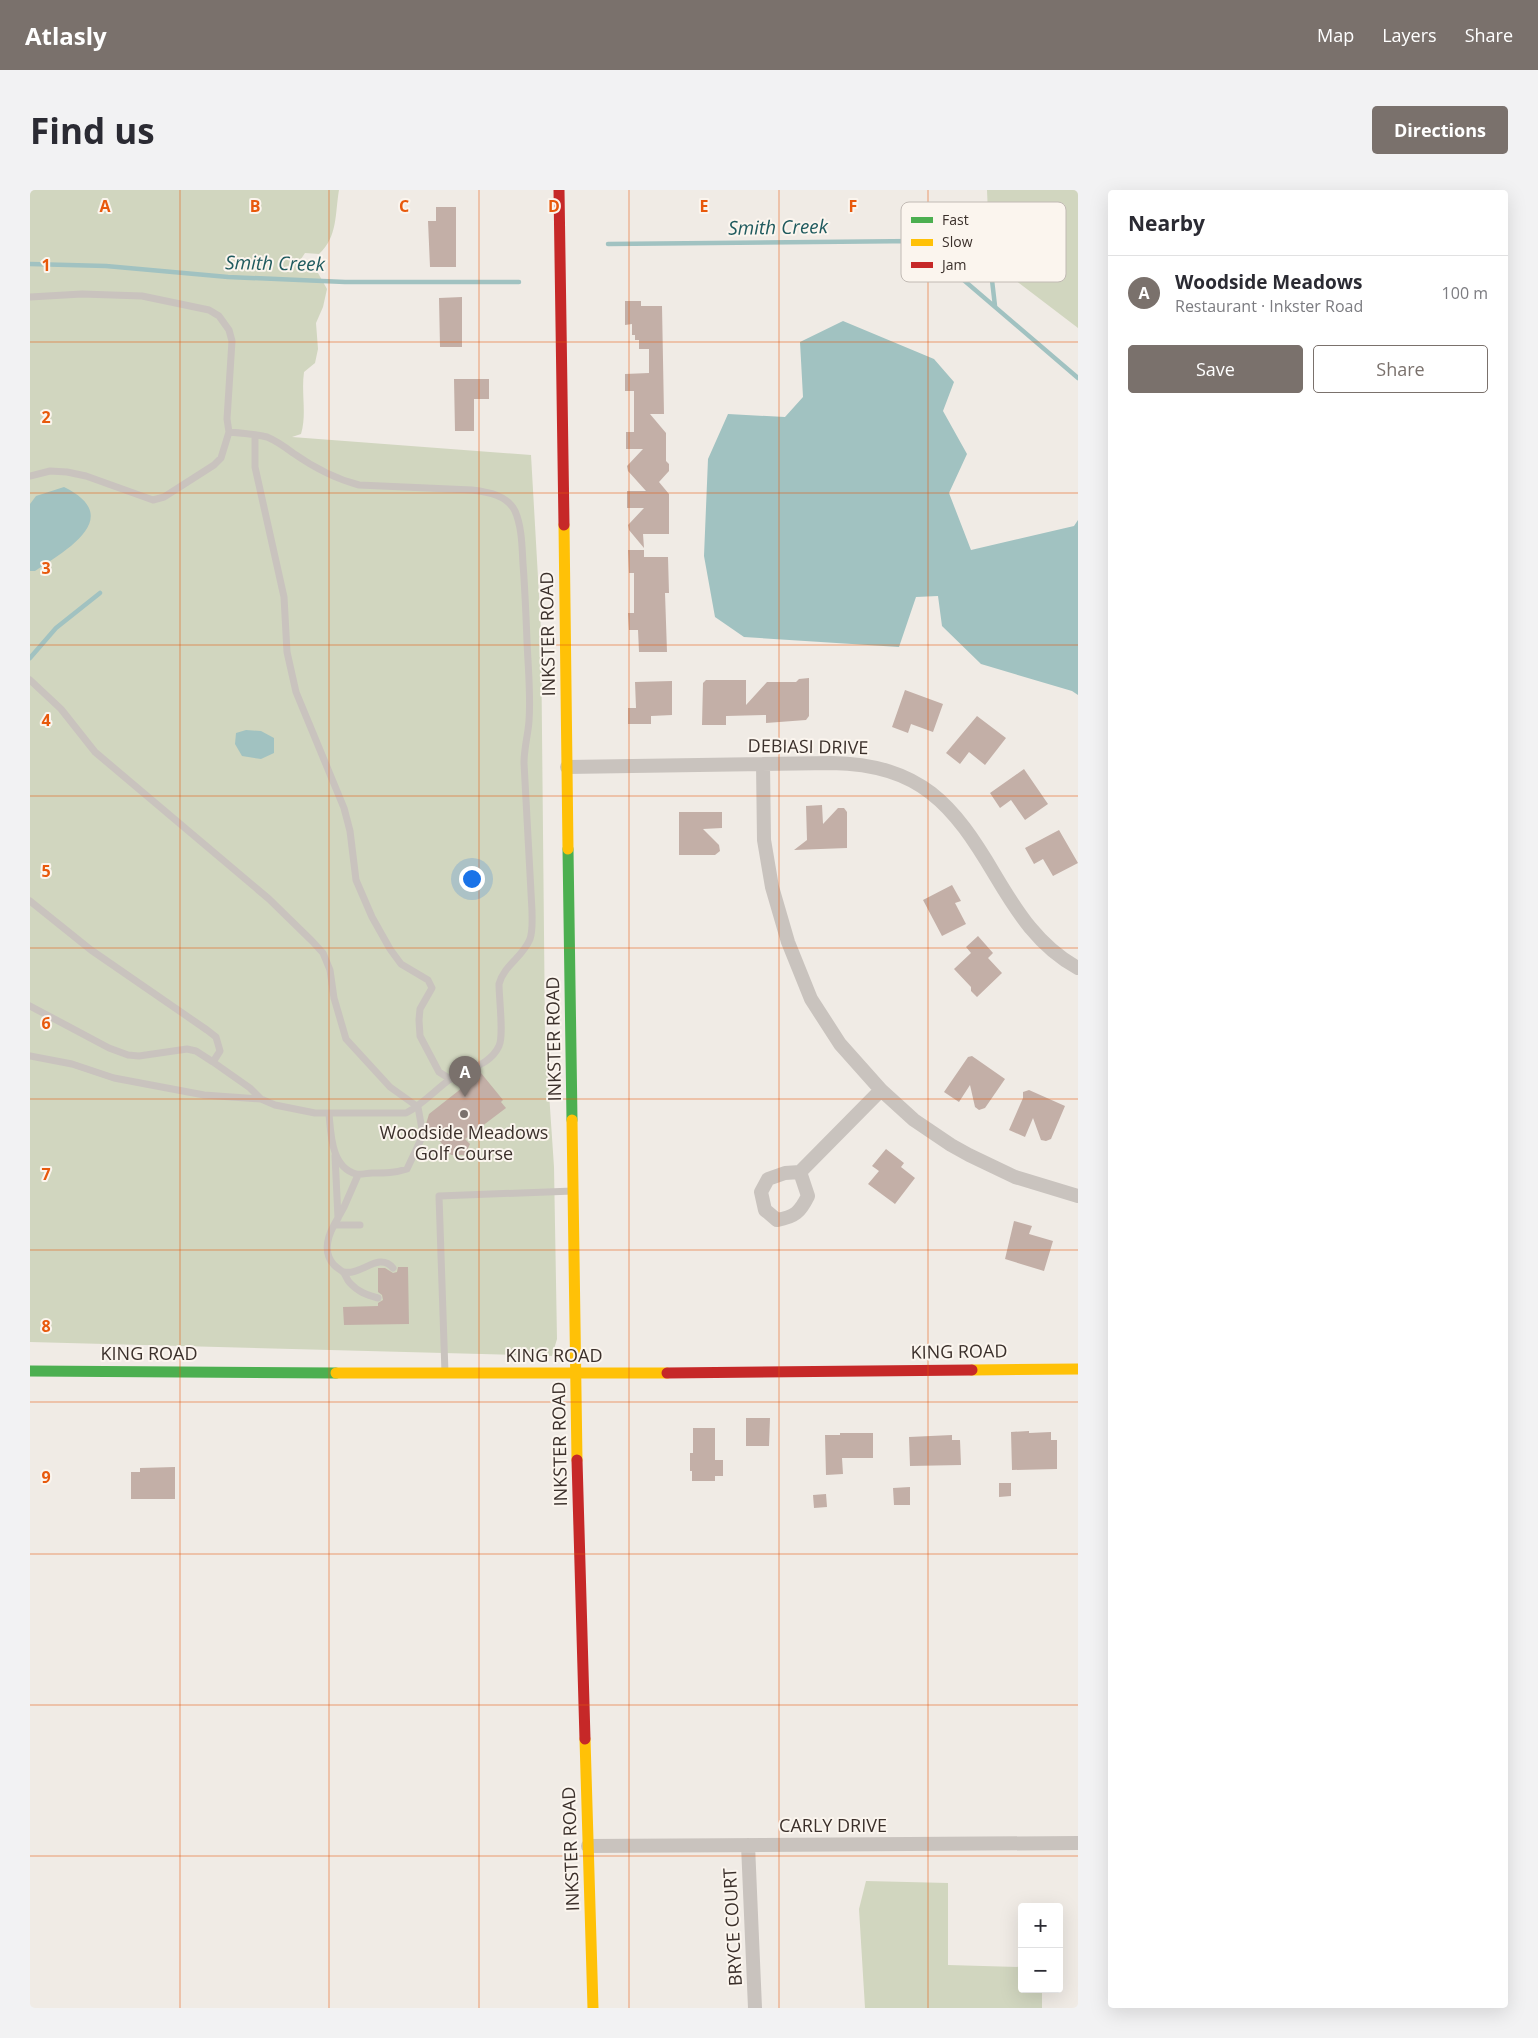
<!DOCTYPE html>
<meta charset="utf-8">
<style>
:root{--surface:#fff;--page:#f2f2f3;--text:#2b2b33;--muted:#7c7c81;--line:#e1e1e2;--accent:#7a716c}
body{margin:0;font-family:"Open Sans",sans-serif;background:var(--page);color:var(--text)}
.controls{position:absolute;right:15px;bottom:15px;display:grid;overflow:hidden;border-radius:5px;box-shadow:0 5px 20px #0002}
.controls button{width:45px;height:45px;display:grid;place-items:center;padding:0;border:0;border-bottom:1px solid var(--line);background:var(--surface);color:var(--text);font:25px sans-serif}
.you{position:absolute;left:441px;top:688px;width:18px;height:18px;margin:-12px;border:4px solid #fff;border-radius:50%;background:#1a73e8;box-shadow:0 0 0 8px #1a73e833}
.badge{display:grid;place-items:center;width:32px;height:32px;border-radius:50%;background:var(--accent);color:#fff;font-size:16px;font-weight:700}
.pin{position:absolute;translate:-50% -41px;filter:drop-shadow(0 1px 2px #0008)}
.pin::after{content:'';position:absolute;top:26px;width:18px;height:15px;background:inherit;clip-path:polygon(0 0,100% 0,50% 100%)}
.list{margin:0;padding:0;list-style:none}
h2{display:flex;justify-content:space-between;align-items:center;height:65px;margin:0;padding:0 20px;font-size:21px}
h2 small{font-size:16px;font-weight:400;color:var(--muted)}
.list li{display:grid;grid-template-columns:32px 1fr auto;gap:15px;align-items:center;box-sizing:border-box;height:75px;padding:0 20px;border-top:1px solid var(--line)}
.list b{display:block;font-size:19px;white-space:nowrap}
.list p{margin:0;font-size:16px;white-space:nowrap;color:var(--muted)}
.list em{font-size:16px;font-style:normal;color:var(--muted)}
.actions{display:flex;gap:10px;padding:15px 20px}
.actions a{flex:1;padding:11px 0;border:1px solid var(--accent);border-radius:5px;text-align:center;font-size:18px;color:var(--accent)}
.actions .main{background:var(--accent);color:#fff}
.map{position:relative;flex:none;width:1048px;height:1818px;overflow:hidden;border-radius:5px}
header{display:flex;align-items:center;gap:30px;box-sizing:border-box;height:70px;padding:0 25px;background:var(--accent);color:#fff}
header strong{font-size:24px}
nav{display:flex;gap:28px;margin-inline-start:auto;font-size:18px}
.intro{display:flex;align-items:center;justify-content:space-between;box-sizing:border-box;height:120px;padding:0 30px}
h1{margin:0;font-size:35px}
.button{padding:12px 22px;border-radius:5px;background:var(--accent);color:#fff;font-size:18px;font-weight:700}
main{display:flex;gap:30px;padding:0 30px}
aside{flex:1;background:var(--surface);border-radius:5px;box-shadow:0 5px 20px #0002}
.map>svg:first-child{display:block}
.green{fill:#d1d6bf}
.water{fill:#a1c2c1}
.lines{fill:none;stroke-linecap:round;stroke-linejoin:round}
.stream{stroke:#a1c2c1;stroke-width:4.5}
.building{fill:#c3afa7}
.lane{stroke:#c9c3be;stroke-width:7}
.street{stroke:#c9c3be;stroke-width:14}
.fast{stroke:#4caf50;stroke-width:11}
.slow{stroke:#ffc107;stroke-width:11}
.jam{stroke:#c62828;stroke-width:11}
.grid{fill:none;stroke:#e8590c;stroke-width:1;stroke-opacity:0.55}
.poi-dot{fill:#7a716c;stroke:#fbf5ee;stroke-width:2}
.labels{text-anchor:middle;stroke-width:4;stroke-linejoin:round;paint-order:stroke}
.street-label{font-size:18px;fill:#3b302b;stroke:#fbf5ee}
.poi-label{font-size:18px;fill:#3b302b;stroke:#fbf5ee}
.water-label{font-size:19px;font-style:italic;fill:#1f5a5e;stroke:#fbf5ee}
.key{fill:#fbf5ee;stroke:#c1bab4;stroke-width:1}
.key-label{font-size:14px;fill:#3b302b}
.grid-label{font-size:16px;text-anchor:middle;font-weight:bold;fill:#e8590c;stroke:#fbf5ee;stroke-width:4;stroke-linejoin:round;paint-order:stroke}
</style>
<header>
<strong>Atlasly</strong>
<nav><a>Map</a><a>Layers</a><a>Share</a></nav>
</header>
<div class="intro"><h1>Find us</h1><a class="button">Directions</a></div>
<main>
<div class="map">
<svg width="1048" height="1818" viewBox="0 0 1048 1818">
<rect width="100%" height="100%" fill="#f0ebe5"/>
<path class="green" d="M0,0H309C305,23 308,47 289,64L275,63L271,69L276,81L288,83L297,99L293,117L286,133L288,159L285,173L274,182C271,203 277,224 271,244L262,247L501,265L511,440L515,844L524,977L527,1149L522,1166L0,1152Z
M957,0H1048V138L960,71Z
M836,1691L918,1693V1775L992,1777V1799H1012V1818H835L829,1719Z"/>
<path class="water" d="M813,131L904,169L924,192L913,221L937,264L919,303L941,360L1044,336L1048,330V505L1042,501L951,474L912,436L908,406L886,407L869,457L714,447L685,427L674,366L678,269L698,224L755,227L773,207L770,152Z
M34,297C95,327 37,360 5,381H0V314L6,306Z
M216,540L231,541L244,548V563L231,569L212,566L205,554L206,543Z"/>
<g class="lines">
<path class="stream" d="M950,31L957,47L965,116
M578,54L888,51L1048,188
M0,74L76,76L198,87L315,92H489
M0,468L26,438L70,403"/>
</g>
<path class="building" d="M406,17H426V77H400L398,31H406Z
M432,107V157H410L409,108Z
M595,111H611V116H632L634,224H620L636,243V271L639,274V281L629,292L639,304V344H613L614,358L599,340L598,335L614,318H597V301H616L598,281L597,276L613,259H596V242H604V201H595V184L619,183V159H609V150H605V145H602V134L595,135Z
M424,189H459V209H444V241H425Z
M598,360H614V367H638L639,403H635L637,462H609L608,440H599L598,423H604V383H599Z
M779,488V526L776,530L736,533V525L696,526V535H672L673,493L676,490H716V515L737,492H766L769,489Z
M642,491V525L621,526V534H598V518H606L605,492Z
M875,500L913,514L903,542L881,534L878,543L862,537Z
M947,526L976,548L955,575L939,562L930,574L916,563Z
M994,579L1018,614L995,630L981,610L970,618L960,603Z
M792,615L793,634L808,618H814L817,622V658L764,660L777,650L776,616Z
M649,622H692V638L673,639L689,655L690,661L685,665H649Z
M1029,640L1048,673L1023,686L1013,669L1004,674L995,658Z
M922,695L931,711L925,713L936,734L912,746L893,710Z
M948,746L963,763L958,768L972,783L947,807L941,801V797L924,779L941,763L936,757Z
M942,866L975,889L955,918L949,920L945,917L940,895L929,912L914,902L938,867Z
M451,883L473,910L471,912L476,918L435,949L440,954L435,965H421L396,934L399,924Z
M999,900L1035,916L1021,949L1016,951L1011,950L1003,928L995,947L979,940L993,908V902Z
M856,959L874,973L871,977L885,988L865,1014L838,994L849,981L842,976Z
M984,1031L1002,1036L999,1044L1023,1051L1014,1081L975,1069Z
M368,1077H378L379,1134L314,1135L313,1117L348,1116V1113L353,1110L352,1105L348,1102V1078H355L363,1083L367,1082Z
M716,1228H740L739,1256H716Z
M663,1238H685V1270H693V1286H685V1291H662V1281H660V1263H663Z
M999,1241V1243L1021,1242V1250H1027V1279L982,1280L981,1242Z
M810,1243H843V1268H812L813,1284L796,1285L795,1245H810Z
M922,1245V1250H930L931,1275L880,1276L879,1247Z
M145,1277V1309H101V1282H110V1278Z
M969,1293H981V1306L969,1307Z
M880,1297V1315H864L863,1298Z
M796,1304L797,1317L784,1318L783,1305Z"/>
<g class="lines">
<path class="lane" d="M0,107L52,104L112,106L179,120L189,126L199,140L202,151L197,229L199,242C211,243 225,244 237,247C247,251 255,257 263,263C283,277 306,289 329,295L442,300C458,302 477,305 485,321C492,337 492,357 493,374C495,400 496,425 497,451C498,477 501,505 499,531C498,545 494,558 494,573L502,721C502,730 503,740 500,749C493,767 474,775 469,794C469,808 474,846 469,856C460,876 435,879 419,890C404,901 393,914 376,923H285L245,915L231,909L174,905L84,888L42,874L0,866
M225,245V277L254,407L257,462L266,502L314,618L320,641L326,690L342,727L360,759L371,774L398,790L402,798L390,819L389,830L390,846L409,882L420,889
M0,286L20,281L37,282L56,286L123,310L134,307L184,275L191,268L199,242
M0,490L31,519L65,562L239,709L282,751L293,763L300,780L304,808L316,849L360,897L388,917L393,945L377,979C365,983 355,983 342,983C337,983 331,985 326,984C301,977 301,944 299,924
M0,711L61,760L177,840L186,847L190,861L183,872L166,861L157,859L109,866L98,865L79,858L0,816
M183,872L220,898L231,909
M305,966L308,1028
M328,985L314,1017L304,1035H330
M304,1035C297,1048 293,1063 304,1075C307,1078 311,1080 314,1083C316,1086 317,1090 320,1093C328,1102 337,1105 348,1108
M314,1082C331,1086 349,1061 363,1078
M415,1183L409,1006L543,1001"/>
<path class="street" d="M733,574L734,650L742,697L758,752L781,809L810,854L851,900L884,930L921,955L939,965L985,987L1048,1006
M537,577L802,573C891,575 923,614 965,685C987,722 1009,757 1048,778
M770,982L778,1006C770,1022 765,1027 747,1030L735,1020L731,1002L738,989L755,983L770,982L851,900
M718,1655L725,1818
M558,1656L1048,1653"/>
<path class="fast" d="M538,659L542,930
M0,1181L306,1183"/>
<path class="slow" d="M534,335L538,659
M542,930L547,1270
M942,1180L1048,1179
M306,1183H637
M555,1549L563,1818"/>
<path class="jam" d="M529,0L534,335
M637,1183L942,1180
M547,1270L555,1549"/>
</g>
<path class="grid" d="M150,0V1818M299,0V1818M449,0V1818M599,0V1818M749,0V1818M898,0V1818M0,152H1048M0,303H1048M0,455H1048M0,606H1048M0,758H1048M0,909H1048M0,1060H1048M0,1212H1048M0,1364H1048M0,1515H1048M0,1666H1048"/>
<circle class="poi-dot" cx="434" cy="924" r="5"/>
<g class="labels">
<g class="street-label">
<text transform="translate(518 444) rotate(-91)" y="6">INKSTER ROAD</text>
<text transform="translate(778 557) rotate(1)" y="6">DEBIASI DRIVE</text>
<text transform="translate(524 849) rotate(-91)" y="6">INKSTER ROAD</text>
<text transform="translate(929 1162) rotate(-1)" y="6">KING ROAD</text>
<text x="119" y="1170">KING ROAD</text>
<text x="524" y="1172">KING ROAD</text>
<text transform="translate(530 1254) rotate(-91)" y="6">INKSTER ROAD</text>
<text x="803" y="1642">CARLY DRIVE</text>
<text transform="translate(541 1659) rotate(-92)" y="6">INKSTER ROAD</text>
<text transform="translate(703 1737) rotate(-93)" y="6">BRYCE COURT</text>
</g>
<g class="poi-label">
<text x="434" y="949">Woodside Meadows<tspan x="434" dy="21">Golf Course</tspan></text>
</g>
<g class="water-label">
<text transform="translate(748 37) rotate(-1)" y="7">Smith Creek</text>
<text transform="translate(245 73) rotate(1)" y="7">Smith Creek</text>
</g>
</g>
<rect x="871" y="12" width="165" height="80" rx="8" class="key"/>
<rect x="881" y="27" width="22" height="6" fill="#4caf50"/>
<rect x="881" y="49" width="22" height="7" fill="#ffc107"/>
<rect x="881" y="72" width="22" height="6" fill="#c62828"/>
<g class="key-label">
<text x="912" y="35">Fast</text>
<text x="912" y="57">Slow</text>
<text x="912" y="80">Jam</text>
</g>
<g class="grid-label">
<text x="75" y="22">A</text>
<text x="225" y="22">B</text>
<text x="374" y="22">C</text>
<text x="524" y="22">D</text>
<text x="674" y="22">E</text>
<text x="823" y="22">F</text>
<text x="16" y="81">1</text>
<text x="16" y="233">2</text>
<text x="16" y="384">3</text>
<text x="16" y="536">4</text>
<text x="16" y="687">5</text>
<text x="16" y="839">6</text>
<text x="16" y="990">7</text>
<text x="16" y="1142">8</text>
<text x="16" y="1293">9</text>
</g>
</svg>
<div class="controls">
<button>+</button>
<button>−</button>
</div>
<div class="you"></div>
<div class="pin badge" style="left:435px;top:907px">A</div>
</div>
<aside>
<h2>Nearby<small></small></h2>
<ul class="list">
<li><span class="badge">A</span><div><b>Woodside Meadows</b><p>Restaurant · Inkster Road</p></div><em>100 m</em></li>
</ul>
<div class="actions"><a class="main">Save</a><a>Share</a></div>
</aside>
</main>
